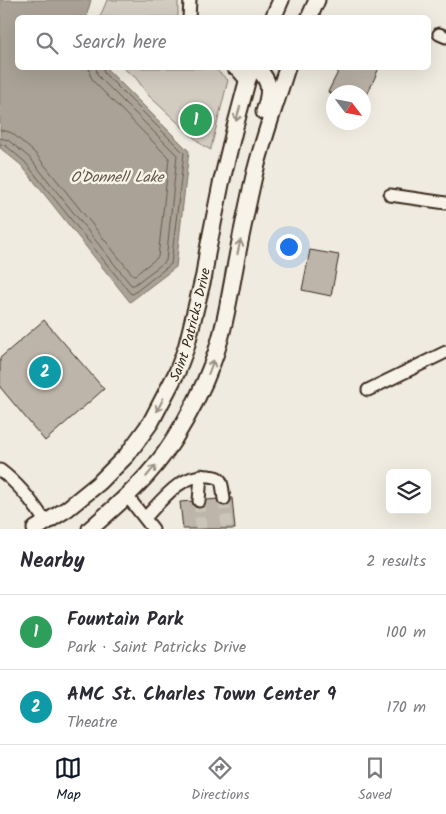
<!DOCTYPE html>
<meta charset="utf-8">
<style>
:root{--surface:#fff;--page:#f7f7f7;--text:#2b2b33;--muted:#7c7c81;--line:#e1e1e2;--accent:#111827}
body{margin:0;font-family:Kalam,sans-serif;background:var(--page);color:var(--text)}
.controls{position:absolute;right:15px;bottom:15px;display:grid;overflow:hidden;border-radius:8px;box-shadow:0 5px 20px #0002}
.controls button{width:45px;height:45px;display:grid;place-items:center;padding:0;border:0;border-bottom:1px solid var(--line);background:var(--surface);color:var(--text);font:25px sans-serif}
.compass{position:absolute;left:326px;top:85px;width:45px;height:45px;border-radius:50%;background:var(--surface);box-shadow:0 5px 20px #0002;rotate:122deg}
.you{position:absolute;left:288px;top:246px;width:18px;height:18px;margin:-12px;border:4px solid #fff;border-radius:50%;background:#1a73e8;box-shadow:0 0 0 8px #1a73e833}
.badge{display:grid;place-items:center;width:32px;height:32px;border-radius:50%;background:var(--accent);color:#fff;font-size:16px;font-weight:700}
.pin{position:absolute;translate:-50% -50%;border:2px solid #fff;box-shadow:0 1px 5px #0006}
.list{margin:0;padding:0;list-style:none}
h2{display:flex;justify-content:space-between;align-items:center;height:65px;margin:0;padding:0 20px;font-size:21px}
h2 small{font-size:16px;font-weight:400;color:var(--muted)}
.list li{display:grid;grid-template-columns:32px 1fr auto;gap:15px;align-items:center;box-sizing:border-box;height:75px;padding:0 20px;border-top:1px solid var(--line)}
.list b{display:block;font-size:19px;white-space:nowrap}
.list p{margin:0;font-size:16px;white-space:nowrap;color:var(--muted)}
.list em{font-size:16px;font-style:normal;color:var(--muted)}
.icon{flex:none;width:28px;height:28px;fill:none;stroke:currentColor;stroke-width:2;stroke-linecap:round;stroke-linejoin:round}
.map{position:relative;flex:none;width:446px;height:529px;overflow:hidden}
.search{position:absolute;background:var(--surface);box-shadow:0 5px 20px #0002;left:15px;right:15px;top:15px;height:55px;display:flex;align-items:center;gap:12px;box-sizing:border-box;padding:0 18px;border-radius:8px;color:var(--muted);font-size:19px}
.sheet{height:215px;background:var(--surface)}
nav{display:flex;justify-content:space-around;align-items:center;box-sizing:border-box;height:70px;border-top:1px solid var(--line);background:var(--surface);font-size:14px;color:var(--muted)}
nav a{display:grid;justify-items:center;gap:2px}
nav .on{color:var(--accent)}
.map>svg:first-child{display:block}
.green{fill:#d1cbc0;stroke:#867a6f}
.water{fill:#aaa296;stroke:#7e7266}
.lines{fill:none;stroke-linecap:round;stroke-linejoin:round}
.shore{stroke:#675a4e;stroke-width:1}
.building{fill:#bdb5aa;stroke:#3b2a1e}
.minor-tunnel{stroke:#cbc4b9;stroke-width:11;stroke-dasharray:11 5.5;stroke-linecap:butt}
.minor-casing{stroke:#3b2a1e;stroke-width:15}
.major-casing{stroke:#3b2a1e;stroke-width:19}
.minor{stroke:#f7f3e8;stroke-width:11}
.major{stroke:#f7f3e8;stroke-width:15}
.oneway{stroke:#998e83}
.labels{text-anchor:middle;stroke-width:5;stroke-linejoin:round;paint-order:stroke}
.street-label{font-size:14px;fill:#3b2a1e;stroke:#f7f3e8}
.water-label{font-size:15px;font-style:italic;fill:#625448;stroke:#f7f3e8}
</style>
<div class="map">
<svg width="446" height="529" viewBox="0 0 446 529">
<rect width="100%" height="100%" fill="#efebe0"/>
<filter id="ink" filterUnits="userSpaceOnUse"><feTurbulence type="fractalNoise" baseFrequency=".02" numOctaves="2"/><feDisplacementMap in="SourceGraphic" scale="10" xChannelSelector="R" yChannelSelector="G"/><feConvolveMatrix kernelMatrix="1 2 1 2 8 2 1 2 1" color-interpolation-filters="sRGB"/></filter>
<g filter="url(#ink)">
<path class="green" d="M107,0H178V17H100Z
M123,68H214L228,80L211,148V150L202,145L148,95L136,78Z"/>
<path class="water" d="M0,0H91L87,14V17L18,18V68H106L189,151L176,267L130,302L21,165L0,148Z"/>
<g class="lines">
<path class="shore" d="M0,130L6,131L12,133L35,153L132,274L135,275L158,257L169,158L94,82L90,75L89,68
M0,138L8,140L30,158L131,285H134L166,261L177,155L99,77L97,73L96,68
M0,144L5,145L25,162L130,293L133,294L171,264L184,153L104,73L103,68"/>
</g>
<path class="building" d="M340,68H379L364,102V92H334V95L328,92Z
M310,250L339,255L331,296L302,290Z
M44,320L104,389L45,441L0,387V358Z
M232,498L235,529H183L180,502Z"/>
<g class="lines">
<path class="minor-tunnel" d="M224,499L227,529
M199,501L201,529"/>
<defs>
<path id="minor" d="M189,18L190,0
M439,34L446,37
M233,68L236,69L247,82
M390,195L446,203
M368,390L446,352
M0,470C20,485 33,502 46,523
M127,496L153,529
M199,501L201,475
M145,518C162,500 181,473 209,476C213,477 217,476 220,480C223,484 223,493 224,499"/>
<g id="major">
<path d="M273,18L281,0"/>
<path d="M309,18L317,0"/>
<path d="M257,68C261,72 265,77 267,82C271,91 267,103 264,112"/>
<path id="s1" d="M35,529L67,509L99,483L127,455L151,422L177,372L186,348L204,275L207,254L221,184L235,127L247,82L252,68"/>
<path d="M90,529C121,502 151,476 173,441C188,417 202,391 212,364C225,330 230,293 237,257C242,230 248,203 254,176C263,139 276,103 287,68"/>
</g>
</defs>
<use href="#minor" class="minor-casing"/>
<use href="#major" class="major-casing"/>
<use href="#minor" class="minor"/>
<use href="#major" class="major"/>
</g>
<defs><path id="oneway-shaft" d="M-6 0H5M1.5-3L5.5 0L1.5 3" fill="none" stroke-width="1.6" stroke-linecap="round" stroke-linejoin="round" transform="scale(1.25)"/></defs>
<g class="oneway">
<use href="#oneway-shaft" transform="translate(238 114) rotate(106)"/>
<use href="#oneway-shaft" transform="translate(239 247) rotate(-78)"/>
<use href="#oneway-shaft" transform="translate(211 367) rotate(-69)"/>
<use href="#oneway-shaft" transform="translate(160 405) rotate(117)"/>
<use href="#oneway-shaft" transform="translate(151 471) rotate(-50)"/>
</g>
</g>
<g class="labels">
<g class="street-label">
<text dy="5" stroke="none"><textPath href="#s1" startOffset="265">Saint Patricks Drive</textPath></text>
</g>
<g class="water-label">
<text x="117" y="182">O'Donnell Lake</text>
</g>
</g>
</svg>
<div class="controls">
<button><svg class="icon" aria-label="layers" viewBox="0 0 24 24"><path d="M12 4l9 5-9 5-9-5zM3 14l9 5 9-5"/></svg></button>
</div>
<svg class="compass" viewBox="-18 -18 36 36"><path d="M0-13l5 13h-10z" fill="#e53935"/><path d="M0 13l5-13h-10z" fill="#7c7c81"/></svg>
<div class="you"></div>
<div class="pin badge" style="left:196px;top:120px;background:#2e9e5b">1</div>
<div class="pin badge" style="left:45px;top:372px;background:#0f9aa8">2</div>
<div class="search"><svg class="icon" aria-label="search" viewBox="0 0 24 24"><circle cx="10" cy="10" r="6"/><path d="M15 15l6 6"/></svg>Search here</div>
</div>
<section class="sheet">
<h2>Nearby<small>2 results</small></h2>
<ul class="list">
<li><span class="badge" style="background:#2e9e5b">1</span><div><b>Fountain Park</b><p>Park · Saint Patricks Drive</p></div><em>100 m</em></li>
<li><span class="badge" style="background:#0f9aa8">2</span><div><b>AMC St. Charles Town Center 9</b><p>Theatre</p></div><em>170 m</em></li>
</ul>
</section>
<nav>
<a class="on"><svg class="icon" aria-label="map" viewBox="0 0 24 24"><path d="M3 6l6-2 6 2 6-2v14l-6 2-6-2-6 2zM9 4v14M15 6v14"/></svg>Map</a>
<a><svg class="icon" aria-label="directions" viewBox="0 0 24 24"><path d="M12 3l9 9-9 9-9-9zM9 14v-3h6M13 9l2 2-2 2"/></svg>Directions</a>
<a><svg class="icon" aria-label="saved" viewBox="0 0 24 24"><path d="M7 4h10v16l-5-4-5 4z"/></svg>Saved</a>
</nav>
